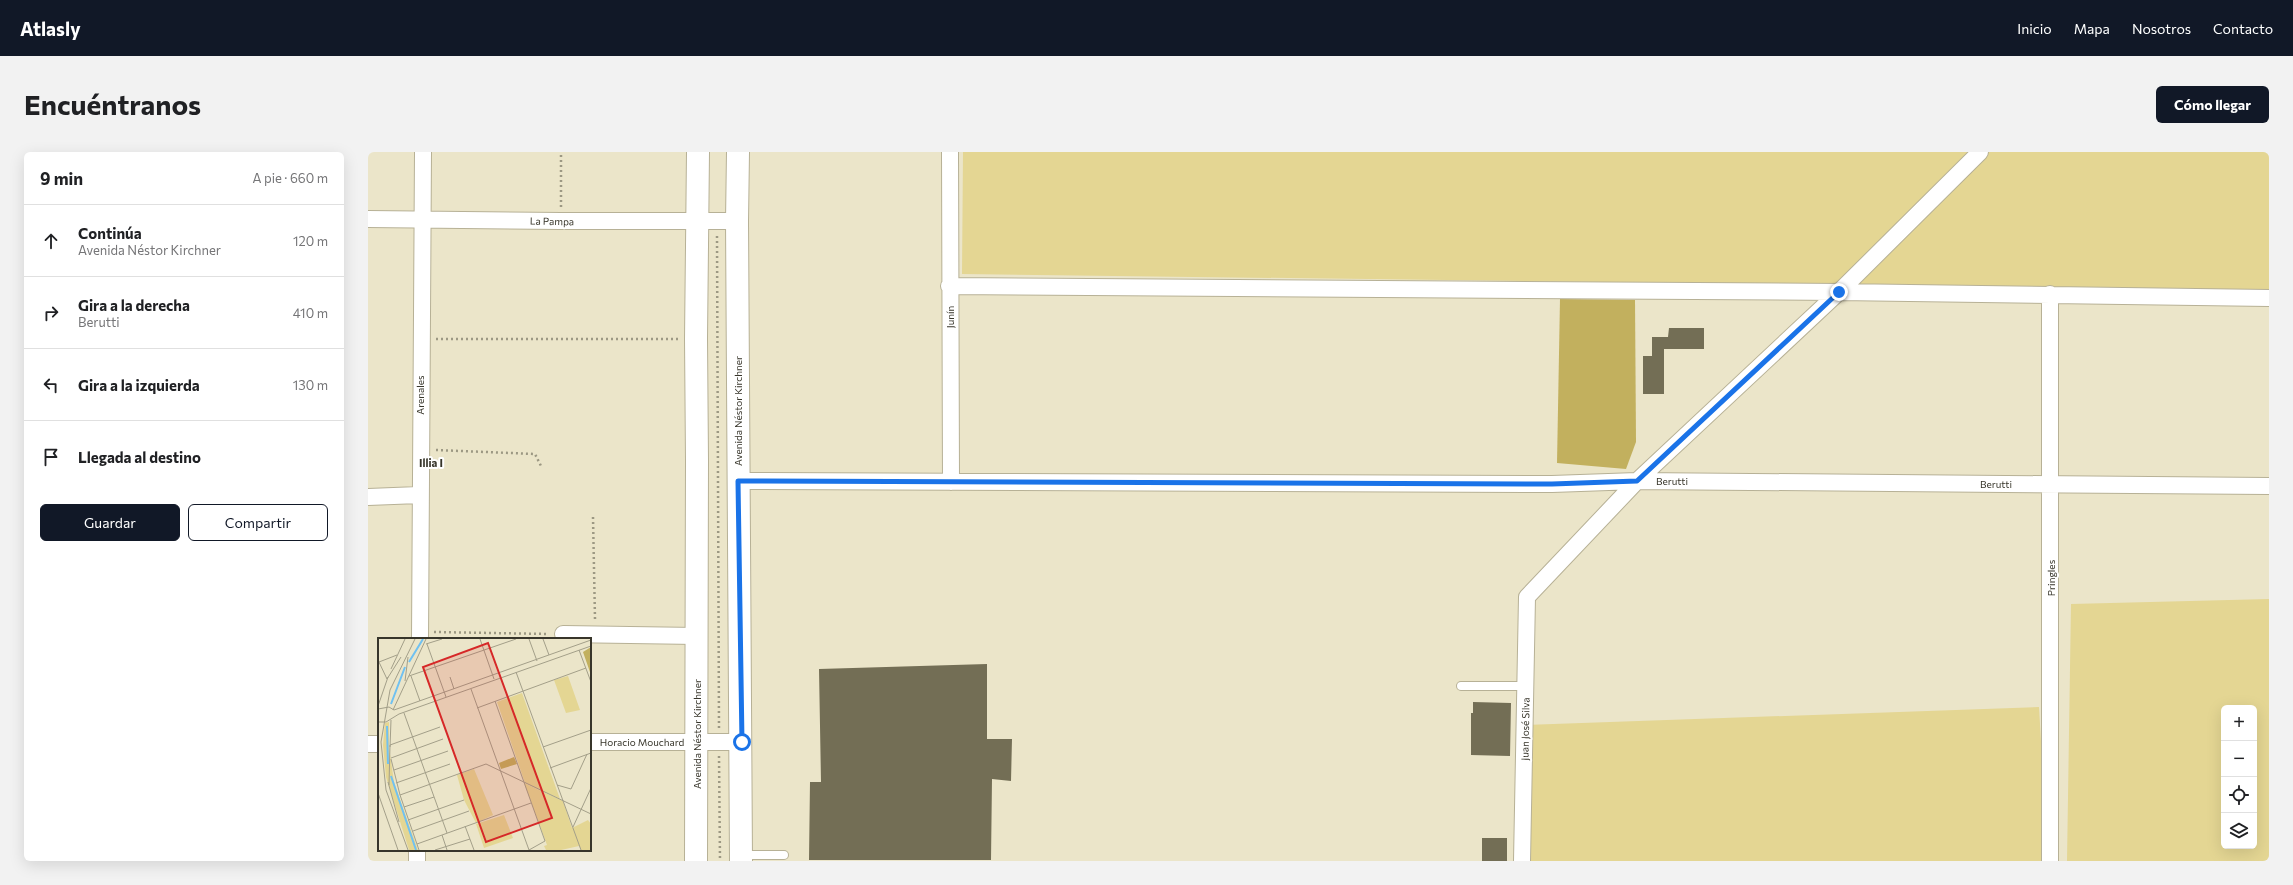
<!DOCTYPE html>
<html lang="es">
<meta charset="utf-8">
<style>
:root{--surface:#fff;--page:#f2f2f2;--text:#202124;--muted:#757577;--line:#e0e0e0;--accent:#111827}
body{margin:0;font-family:Commissioner,sans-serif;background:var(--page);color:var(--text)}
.controls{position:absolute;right:12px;bottom:12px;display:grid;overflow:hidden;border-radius:6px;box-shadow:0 4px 16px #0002}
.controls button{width:36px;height:36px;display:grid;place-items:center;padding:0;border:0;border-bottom:1px solid var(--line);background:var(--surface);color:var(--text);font:20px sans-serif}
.stop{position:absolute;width:12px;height:12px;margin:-9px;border:3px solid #1a73e8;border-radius:50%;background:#fff}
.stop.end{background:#1a73e8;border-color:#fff;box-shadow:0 1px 4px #0008}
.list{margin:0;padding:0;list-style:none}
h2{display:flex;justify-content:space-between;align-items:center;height:52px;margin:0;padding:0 16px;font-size:17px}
h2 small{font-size:13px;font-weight:400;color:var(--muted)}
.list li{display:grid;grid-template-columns:26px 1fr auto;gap:12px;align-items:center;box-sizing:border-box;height:72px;padding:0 16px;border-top:1px solid var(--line)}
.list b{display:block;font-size:15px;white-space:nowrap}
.list p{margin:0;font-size:13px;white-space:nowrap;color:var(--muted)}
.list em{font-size:13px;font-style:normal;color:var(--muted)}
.actions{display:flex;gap:8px;padding:12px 16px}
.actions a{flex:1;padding:9px 0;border:1px solid var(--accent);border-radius:6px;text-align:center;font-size:14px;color:var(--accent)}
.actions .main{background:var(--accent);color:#fff}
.icon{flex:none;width:22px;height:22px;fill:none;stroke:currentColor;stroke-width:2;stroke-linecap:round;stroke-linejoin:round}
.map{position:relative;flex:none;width:1901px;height:709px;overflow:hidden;border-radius:6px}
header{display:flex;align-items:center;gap:24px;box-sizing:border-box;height:56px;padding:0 20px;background:var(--accent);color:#fff}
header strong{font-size:19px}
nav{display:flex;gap:22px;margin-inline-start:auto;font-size:14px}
.intro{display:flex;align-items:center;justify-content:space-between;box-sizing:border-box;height:96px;padding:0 24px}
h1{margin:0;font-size:28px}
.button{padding:10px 18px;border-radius:6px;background:var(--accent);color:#fff;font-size:14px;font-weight:700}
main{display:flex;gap:24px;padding:0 24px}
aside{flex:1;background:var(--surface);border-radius:6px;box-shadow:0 4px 16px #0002}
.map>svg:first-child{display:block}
.green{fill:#e4d693;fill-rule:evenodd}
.forest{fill:#c2b05e}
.building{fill:#736e55}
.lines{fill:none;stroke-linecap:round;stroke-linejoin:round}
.lane-casing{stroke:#b7b196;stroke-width:10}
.street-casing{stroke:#b7b196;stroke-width:18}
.secondary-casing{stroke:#b7b196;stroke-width:24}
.path{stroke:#9c9883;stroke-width:2.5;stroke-dasharray:2 3;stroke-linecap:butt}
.lane{stroke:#fff;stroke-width:8}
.street{stroke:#fff;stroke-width:16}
.secondary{stroke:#fff;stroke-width:22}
.route{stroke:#1a73e8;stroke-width:5}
.labels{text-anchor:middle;stroke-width:4;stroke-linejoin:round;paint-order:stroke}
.street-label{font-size:10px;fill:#37352a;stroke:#fff}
.neighbourhood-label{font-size:11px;font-weight:bold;fill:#37352a;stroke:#fff}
.inset-river{fill:none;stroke:#70c1f1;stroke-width:2}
.inset-road{fill:none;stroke:#a39f89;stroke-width:1}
.view{fill:#d62828;fill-opacity:0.15;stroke:#d62828;stroke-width:2}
.inset-edge{fill:none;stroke:#37352a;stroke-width:2}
</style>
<header>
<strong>Atlasly</strong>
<nav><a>Inicio</a><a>Mapa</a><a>Nosotros</a><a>Contacto</a></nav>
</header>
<div class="intro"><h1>Encuéntranos</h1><a class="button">Cómo llegar</a></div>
<main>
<aside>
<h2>9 min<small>A pie · 660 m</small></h2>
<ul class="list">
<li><svg class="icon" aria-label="ahead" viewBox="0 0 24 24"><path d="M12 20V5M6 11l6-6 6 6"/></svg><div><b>Continúa</b><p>Avenida Néstor Kirchner</p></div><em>120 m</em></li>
<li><svg class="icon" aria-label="right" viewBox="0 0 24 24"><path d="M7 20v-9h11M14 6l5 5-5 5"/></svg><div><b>Gira a la derecha</b><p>Berutti</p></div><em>410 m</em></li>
<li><svg class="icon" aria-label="left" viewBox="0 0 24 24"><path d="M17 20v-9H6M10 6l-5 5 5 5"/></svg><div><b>Gira a la izquierda</b></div><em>130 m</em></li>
<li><svg class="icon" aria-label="arrive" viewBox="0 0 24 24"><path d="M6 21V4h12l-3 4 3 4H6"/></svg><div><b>Llegada al destino</b></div></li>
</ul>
<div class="actions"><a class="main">Guardar</a><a>Compartir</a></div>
</aside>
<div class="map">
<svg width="1901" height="709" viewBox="0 0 1901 709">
<rect width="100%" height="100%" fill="#ebe5c9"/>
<path class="green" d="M595,0H1602L1470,133L594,122Z
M1612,0H1901V142L1471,140Z
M1901,447V709H1699L1703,452ZM1856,556H1886V694H1856Z
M1671,555L1680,709H1154L1157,573Z"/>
<path class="forest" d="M1192,147L1267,148L1268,290L1258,317L1189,311Z"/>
<path class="building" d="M1301,176H1336V197H1296V242H1275V204H1284V185H1300Z
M619,512V587H644L643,629L624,627L623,708H441L442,630H453L451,517Z
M1105,550L1143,551L1142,604L1103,603V561H1105Z
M1114,686H1139V709H1114Z"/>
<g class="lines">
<defs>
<path id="lane" d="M1093,534H1158
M374,703H416"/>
<path id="street" d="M582,0L583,330
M0,67L193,69H369
M581,134L1471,140L1901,146
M370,329L1184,332L1269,329L1901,334
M0,345L51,343
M195,482L329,484
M52,487L55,0
M222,590H374
M0,592H11
M49,709V698
M1154,709L1159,445L1269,329L1471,140L1612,0
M1682,709V142"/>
<path id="secondary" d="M370,0L369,69L373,709
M328,709L329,309L328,187L330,0"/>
</defs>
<use href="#lane" class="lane-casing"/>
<use href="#street" class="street-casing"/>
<use href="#secondary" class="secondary-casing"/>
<path class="path" d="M193,55V0
M349,84L351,577
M68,187H311
M68,298L167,302L174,316
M225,365L227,467
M66,480L181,482
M351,604L352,709"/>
<use href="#lane" class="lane"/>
<use href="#street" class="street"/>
<use href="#secondary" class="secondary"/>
</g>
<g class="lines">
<path class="route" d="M374,590L370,329L1184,332L1269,329L1471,140"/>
</g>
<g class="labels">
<g class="street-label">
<text transform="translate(184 69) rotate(1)" y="4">La Pampa</text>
<text transform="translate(582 165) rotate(-90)" y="4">Junín</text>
<text transform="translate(52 243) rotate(-90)" y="4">Arenales</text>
<text transform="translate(370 259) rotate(-90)" y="4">Avenida Néstor Kirchner</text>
<text x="1304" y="333">Berutti</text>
<text x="1628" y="336">Berutti</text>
<text transform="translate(1683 426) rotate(-90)" y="4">Pringles</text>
<text transform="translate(1157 577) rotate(-89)" y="4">Juan José Silva</text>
<text transform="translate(329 582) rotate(-90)" y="4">Avenida Néstor Kirchner</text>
<text x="274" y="594">Horacio Mouchard</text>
</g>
<g class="neighbourhood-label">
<text x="63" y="315">Illia I</text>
</g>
</g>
<g transform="translate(10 486)">
<rect width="213" height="213" fill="#ebe5c9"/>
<path d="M190,38L202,72L188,75L176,42ZM144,55L182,161L147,145L119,64ZM11,84V109L16,144L40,212H31L8,139L5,107L7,85ZM96,131L115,177L98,185L86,162L79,137ZM146,145L185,163L194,190L210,182L213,186V212H203L201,208L183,212H168L166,208L169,207ZM126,177L135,200L106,210L98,186Z" fill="#e4d693"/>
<path d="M213,9L212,22L213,37L205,14ZM136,119L139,126L123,131L121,125Z" fill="#c2b05e"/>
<path class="inset-river" d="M31,24L45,1M13,66L27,29M9,88L10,126M13,138L38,212"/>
<path class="inset-road" d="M102,1L116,41M151,1L159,23M165,1L171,17M48,6L64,1M49,6L68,59M201,12L213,44M0,22L9,41M1,24L19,17M13,31L27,1M138,34L203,212M31,38L138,1M33,38L42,63M72,39L76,51M9,41L23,19M27,43L30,19M93,51L151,212M117,63L167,203L151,212M0,68L10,39M99,70L208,30M0,71L11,69L16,72M15,72L48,1M16,72L213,2M26,75L69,195M0,84H8L21,76L213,8M12,107L62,89M12,109L13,82M165,109L213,92M13,120L65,101M13,121L22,157L41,212M172,130L213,115M16,132L70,113M10,144L21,184M18,145L72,126M11,147L12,107M179,147L193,151L209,116M0,155L20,212M22,157L108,126L213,176M26,169L56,159M30,182L86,162M87,188L96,212M195,189L213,150M35,193L91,173M64,197L69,212M39,206L153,165M30,212L8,152L3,104L12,52L37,1M57,212L92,201"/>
<path class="view" d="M110,5L174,180L108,204L45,29Z"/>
<rect width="213" height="213" class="inset-edge"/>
</g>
</svg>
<div class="controls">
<button>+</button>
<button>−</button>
<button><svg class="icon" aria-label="locate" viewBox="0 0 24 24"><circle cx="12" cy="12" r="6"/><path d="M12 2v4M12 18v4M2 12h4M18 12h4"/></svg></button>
<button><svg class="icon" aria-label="layers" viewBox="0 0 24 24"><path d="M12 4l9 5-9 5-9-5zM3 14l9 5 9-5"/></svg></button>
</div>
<div class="stop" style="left:374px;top:590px"></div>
<div class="stop end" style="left:1471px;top:140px"></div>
</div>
</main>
